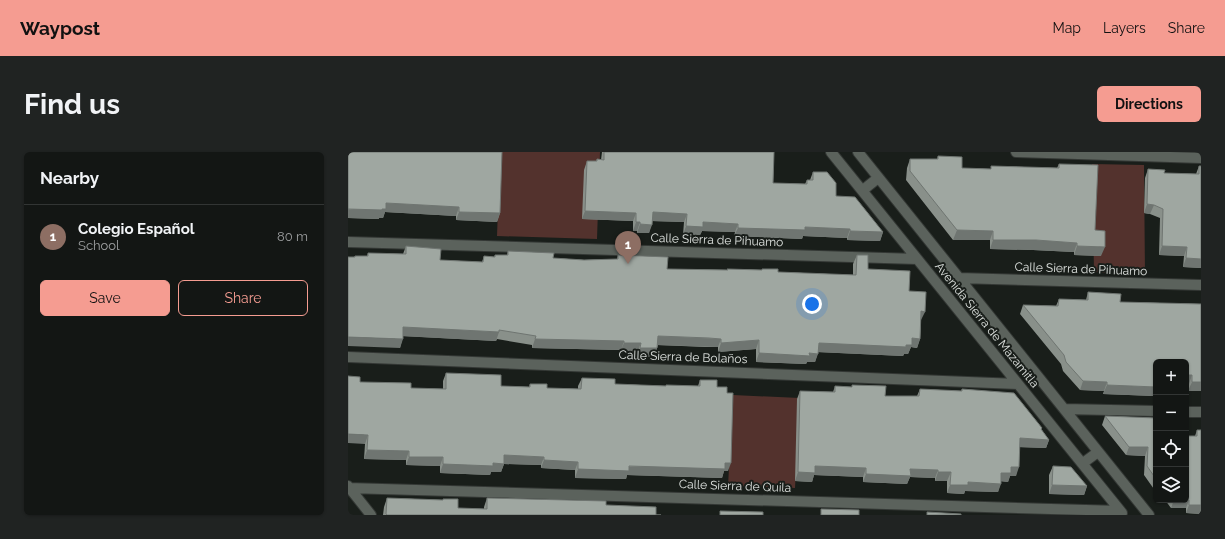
<!DOCTYPE html>
<meta charset="utf-8">
<style>
:root{--surface:#131614;--page:#202322;--text:#f1f3f6;--muted:#9d9fa0;--line:#323534;--accent:#f59c91}
body{margin:0;font-family:Raleway,sans-serif;background:var(--page);color:var(--text)}
.controls{position:absolute;right:12px;bottom:12px;display:grid;overflow:hidden;border-radius:6px;box-shadow:0 1px 3px #0004}
.controls button{width:36px;height:36px;display:grid;place-items:center;padding:0;border:0;border-bottom:1px solid var(--line);background:var(--surface);color:var(--text);font:20px sans-serif}
.you{position:absolute;left:464px;top:152px;width:14px;height:14px;margin:-10px;border:3px solid #fff;border-radius:50%;background:#1a73e8;box-shadow:0 0 0 6px #1a73e833}
.badge{display:grid;place-items:center;width:26px;height:26px;border-radius:50%;background:var(--accent);color:#fff;font-size:13px;font-weight:700}
.pin{position:absolute;translate:-50% -33px;filter:drop-shadow(0 1px 2px #0008)}
.pin::after{content:'';position:absolute;top:21px;width:14px;height:12px;background:inherit;clip-path:polygon(0 0,100% 0,50% 100%)}
.list{margin:0;padding:0;list-style:none}
h2{display:flex;justify-content:space-between;align-items:center;height:52px;margin:0;padding:0 16px;font-size:17px}
h2 small{font-size:13px;font-weight:400;color:var(--muted)}
.list li{display:grid;grid-template-columns:26px 1fr auto;gap:12px;align-items:center;box-sizing:border-box;height:64px;padding:0 16px;border-top:1px solid var(--line)}
.list b{display:block;font-size:15px;white-space:nowrap}
.list p{margin:0;font-size:13px;white-space:nowrap;color:var(--muted)}
.list em{font-size:13px;font-style:normal;color:var(--muted)}
.actions{display:flex;gap:8px;padding:12px 16px}
.actions a{flex:1;padding:9px 0;border:1px solid var(--accent);border-radius:6px;text-align:center;font-size:14px;color:var(--accent)}
.actions .main{background:var(--accent);color:#111}
.icon{flex:none;width:22px;height:22px;fill:none;stroke:currentColor;stroke-width:2;stroke-linecap:round;stroke-linejoin:round}
.map{position:relative;flex:none;width:853px;height:363px;overflow:hidden;border-radius:6px}
header{display:flex;align-items:center;gap:24px;box-sizing:border-box;height:56px;padding:0 20px;background:var(--accent);color:#111}
header strong{font-size:19px}
nav{display:flex;gap:22px;margin-inline-start:auto;font-size:14px}
.intro{display:flex;align-items:center;justify-content:space-between;box-sizing:border-box;height:96px;padding:0 24px}
h1{margin:0;font-size:28px}
.button{padding:10px 18px;border-radius:6px;background:var(--accent);color:#111;font-size:14px;font-weight:700}
main{display:flex;gap:24px;padding:0 24px}
aside{flex:1;background:var(--surface);border-radius:6px;box-shadow:0 1px 3px #0004}
.map>svg:first-child{display:block}
.green{fill:#53322d}
.lines{fill:none;stroke-linecap:round;stroke-linejoin:round}
.minor-casing{stroke:#343835;stroke-width:12}
.minor{stroke:#5b625c;stroke-width:10}
.wall{fill:#89908a}
.shaded-wall{fill:#6f7571}
.building{fill:#9fa7a1;stroke:#6f7571}
.labels{text-anchor:middle;stroke-width:4;stroke-linejoin:round;paint-order:stroke}
.street-label{font-size:12px;fill:#dee2df;stroke:#191e1a}
</style>
<header>
<strong>Waypost</strong>
<nav><a>Map</a><a>Layers</a><a>Share</a></nav>
</header>
<div class="intro"><h1>Find us</h1><a class="button">Directions</a></div>
<main>
<aside>
<h2>Nearby<small></small></h2>
<ul class="list">
<li><span class="badge" style="background:#8d6e63">1</span><div><b>Colegio Español</b><p>School</p></div><em>80 m</em></li>
</ul>
<div class="actions"><a class="main">Save</a><a>Share</a></div>
</aside>
<div class="map">
<svg width="853" height="363" viewBox="0 0 853 363">
<rect width="100%" height="100%" fill="#191e1a"/>
<path class="green" d="M152,0H252L249,87L149,84Z
M744,12L796,13L797,123L746,120Z
M385,243L452,246L447,336L380,334Z"/>
<g class="lines">
<defs>
<path id="minor" d="M483,0L774,361
M510,0L801,363
M668,0L853,6
M515,38L530,26
M0,90L569,107
M611,126L853,133
M0,205L670,232
M716,257L808,259
M838,260H853
M735,311L750,300
M0,334L23,363
M0,336L772,359"/>
</defs>
<use href="#minor" class="minor-casing"/>
<use href="#minor" class="minor"/>
</g>
<path class="wall" d="M0,0L152,61L149,70L108,68V64L37,60L35,66H31V67L0,66Z
M254,0H426L425,31L457,32L459,28H462L465,20L488,44L535,80L532,89L499,88V86L455,84L454,87L386,84L387,80L354,79L352,83H335L336,70L304,69L301,81H289V79H285V69L234,67L236,18L239,9H248L249,7L253,8Z
M590,4L614,16L643,17V14L709,16L711,12L747,78L753,104L726,103V100L685,98L642,97V88H605L558,28L559,16L562,7H589Z
M851,14H853V116L835,115L836,104L811,103L812,66L802,62L796,61L797,26L800,17L816,21L848,22Z
M58,94L92,108L134,110L136,104L146,105L147,103H159L160,99L205,106L236,108L269,107L270,103L319,117L379,118V117L414,118V117L430,120L505,123V112L509,103L520,117L561,139L573,168L572,187L569,196L563,195L560,202H556L555,204L470,200L467,210H459L458,212L408,210V197L370,200V195H357L310,193L306,205H289V200H272L273,198L184,196V193L149,187L148,189L55,184L52,196L6,105L7,104H19L20,101L55,102Z
M740,140L772,150L853,152V239H840L841,232H838V210H808V239L806,244L755,242L756,239L732,238L715,219L713,212L672,162L675,153L708,154L711,147L738,148Z
M98,221L153,234L181,235L182,232L199,236L230,237V234L234,226L267,232L318,234H350L352,228L369,235L380,319H376L374,326L279,323L278,327L227,326V318L193,316V313L156,312L153,320H143L142,323L92,321V314L58,313V308L16,307L17,292L12,230L63,236L95,237V229Z
M504,233L537,244H569L572,237L613,239L614,237L694,276L693,277L701,288L698,296L671,295L668,324H662L660,330L653,329L650,340L617,339L616,342L599,341V329H587V326L562,325L559,332L515,330V325L466,323L464,330L447,329L449,247L452,239L485,240L487,234L504,235Z
M757,264L808,266V340L796,323L797,304L778,303L754,273Z
M849,278H853V362L838,361V356H823L817,348H838L847,284Z
M705,314L739,334L736,343L701,342V323Z
M39,346L95,348V347L110,356L136,357V355L139,346L258,353L308,363H313H35L36,355Z"/>
<path class="shaded-wall" d="M38,51L111,55L108,64L37,60L35,66H31V67L0,66V58Z
M799,52L806,53L802,62L796,61Z
M237,59L288,61L285,69L234,67Z
M111,60L152,61L149,70L108,68Z
M305,60L339,62L336,70L302,69Z
M288,70H292L289,79H285Z
M355,70L390,72L387,80L354,79L352,83H335L338,74Z
M292,72L304,73L301,81H289Z
M457,75L502,77L499,86L455,84L454,87L386,84L390,76Z
M609,78L645,79L642,88H605Z
M502,79L535,80L532,89L499,88Z
M645,88H688L729,91L726,100L685,98L642,97Z
M729,94L757,95L753,104L726,103Z
M814,94L839,95L836,104L811,103Z
M838,106L853,107V116L835,115Z
M573,159L577,160L573,168H570Z
M55,175L151,180L148,189L52,184Z
M310,184L373,187L370,195L307,193Z
M0,185L55,187L52,196L0,194Z
M564,186L572,187L569,196L563,195L560,202H556L555,204L468,200L471,191Z
M187,187L276,189L273,198L184,196Z
M411,188L408,197L370,200L373,191Z
M276,191H293L289,200H272Z
M292,196H309L306,205H289Z
M411,201H461L470,202L467,210H459L458,212L408,210Z
M838,223H844L841,232H838Z
M735,229L759,230L756,239L732,238Z
M844,230H853V239H840Z
M759,233L808,235V239L806,244L755,242Z
M0,282L20,283L17,292L0,291Z
M672,286L701,288L698,296L668,295Z
M781,295H800L797,304L778,303Z
M19,298L61,299L58,308L16,307Z
M156,303L196,305L193,313L156,312L153,320H143L142,323L92,321L95,312L145,311Z
M61,305H95L92,314L58,313Z
M196,308L230,310L227,318L193,316Z
M377,311H383L380,319H376L374,326L279,323L278,327L227,326L230,317Z
M467,314L518,316L515,325L466,323L464,330L447,329L450,320Z
M663,315H671L668,324H662L660,330L650,329L653,321Z
M562,317L590,318L587,326L562,325L559,332L515,330L518,322Z
M590,320H603L599,329H587Z
M620,330L653,332L650,340L617,339L616,342L599,341L602,333Z
M704,333L739,334L736,343L701,342Z
M826,348H841L838,356H823Z
M841,353H853V362L838,361Z"/>
<path class="building" d="M0,0H154L152,61L111,60V55L38,51V57H34V58L0,57V60Z
M256,0H426L425,31L459,32V28H465V20H479L488,31V44L507,45L535,80L502,79V77L457,75V78L390,76V72L355,70V75L338,74L339,62L305,60L304,73L292,72V70H288V61L237,59L239,9H249V7L256,8Z
M590,4L614,5V16L643,17V14L711,16V12L750,13L747,78L757,79V95L729,94V91L688,88H645V79L609,78L562,19V7H590Z
M851,14H853V107L838,106L839,95L814,94L815,57L806,53L799,52L800,17L817,18L816,21L851,22Z
M58,94L93,97L92,108L135,110L136,104L147,105V103H160V99L206,101L205,106L236,108L270,107V103L320,105L319,117L380,118L379,117L414,118V117H430V120L508,123L509,103H520V117L562,119L561,139L578,140L577,160L573,159L572,187L564,186V193H558V195L471,191L470,202L461,201L462,204L411,201V188L373,191V187L361,186L310,184L309,196H292L293,191H276V189L187,187L188,184L151,178V180L55,175V187L0,185V105H7V104H20V101L58,102Z
M740,140L773,142L772,150L853,152V230H844V223H838V210H808V235L759,233V230L735,229L718,210L716,203L675,153L710,154L711,147L740,148Z
M98,221L153,223V234L182,235V232H199V236L233,237L234,226L267,227V232L318,234V233L352,234V228H369V235H379V241H385L383,311H377V317L281,314V319L230,317V310L196,308V305L156,303V312L145,311V314L95,312V305H61V299L19,298L20,283L0,282V224L12,225V230L63,231V236L98,237Z
M504,233L538,234L537,244H571L572,237L614,239V237L666,241L694,276L693,277L701,288L672,286L671,315H663V321H653V332L620,330V333H602L603,320H590V318L562,317L563,324L518,322V316L467,314V321L450,320L452,239L487,240V234L504,235Z
M757,264L808,266V327L799,314L800,295H781Z
M849,278H853V353H841V348H838V284H849Z
M705,314L723,315L739,334L704,333Z
M39,346L95,348V347H110V356L139,357V346L258,349V353L308,355V363H313H39L38,362Z
M473,357L511,358V363H473Z
M372,359L415,360V363H372Z
M579,360L613,362V363H579Z"/>
<g class="labels">
<g class="street-label">
<text transform="translate(369 88) rotate(2)" y="4">Calle Sierra de Pihuamo</text>
<text transform="translate(733 117) rotate(2)" y="4">Calle Sierra de Pihuamo</text>
<text transform="translate(639 173) rotate(51)" y="4">Avenida Sierra de Mazamitla</text>
<text transform="translate(335 205) rotate(2)" y="4">Calle Sierra de Bolaños</text>
<text transform="translate(387 334) rotate(2)" y="4">Calle Sierra de Quila</text>
</g>
</g>
</svg>
<div class="controls">
<button>+</button>
<button>−</button>
<button><svg class="icon" aria-label="locate" viewBox="0 0 24 24"><circle cx="12" cy="12" r="6"/><path d="M12 2v4M12 18v4M2 12h4M18 12h4"/></svg></button>
<button><svg class="icon" aria-label="layers" viewBox="0 0 24 24"><path d="M12 4l9 5-9 5-9-5zM3 14l9 5 9-5"/></svg></button>
</div>
<div class="you"></div>
<div class="pin badge" style="left:280px;top:112px;background:#8d6e63">1</div>
</div>
</main>
